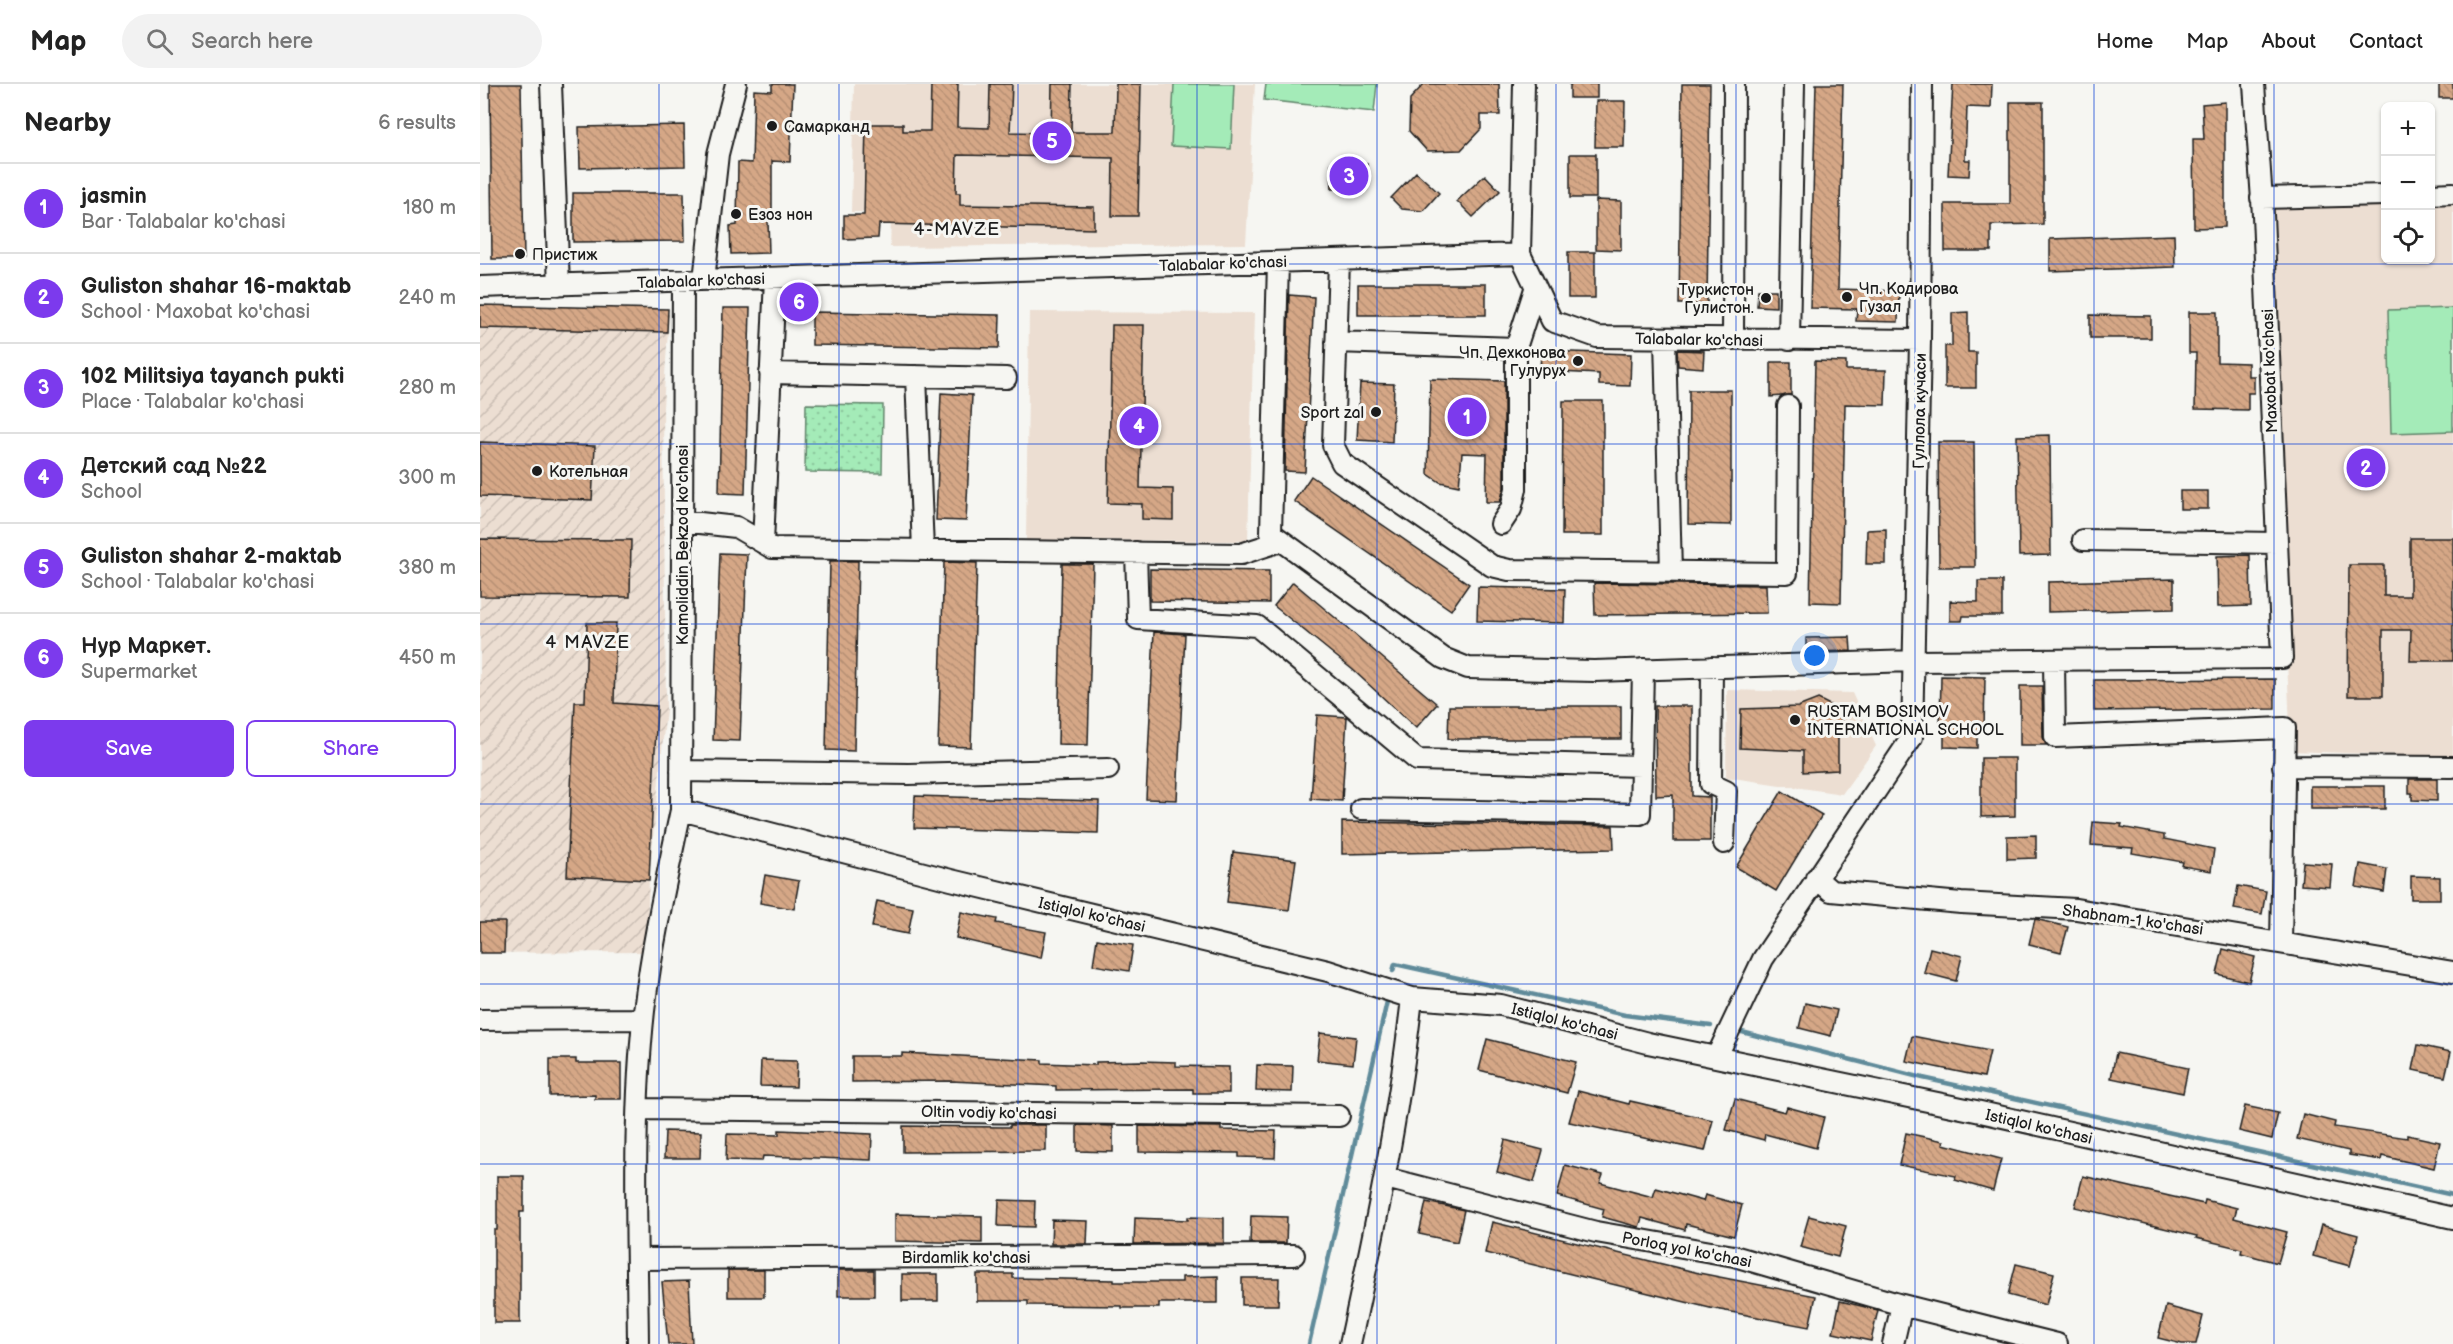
<!DOCTYPE html>
<meta charset="utf-8">
<style>
:root{--surface:#fff;--page:#f2f2f2;--text:#222;--muted:#767676;--line:#e0e0e0;--accent:#7c3aed}
body{margin:0;font-family:"Balsamiq Sans",sans-serif;background:var(--page);color:var(--text)}
.controls{position:absolute;right:18px;top:18px;display:grid;overflow:hidden;border-radius:9px;box-shadow:0 2px 4px #0004}
.controls button{width:54px;height:54px;display:grid;place-items:center;padding:0;border:0;border-bottom:2px solid var(--line);background:var(--surface);color:var(--text);font:30px sans-serif}
.you{position:absolute;left:1335px;top:572px;width:21px;height:21px;margin:-15px;border:4px solid #fff;border-radius:50%;background:#1a73e8;box-shadow:0 0 0 9px #1a73e833}
.badge{display:grid;place-items:center;width:39px;height:39px;border-radius:50%;background:var(--accent);color:#fff;font-size:20px;font-weight:700}
.pin{position:absolute;translate:-50% -50%;border:3px solid #fff;box-shadow:0 2px 6px #0006}
.list{margin:0;padding:0;list-style:none}
h2{display:flex;justify-content:space-between;align-items:center;height:78px;margin:0;padding:0 24px;font-size:26px}
h2 small{font-size:20px;font-weight:400;color:var(--muted)}
.list li{display:grid;grid-template-columns:39px 1fr auto;gap:18px;align-items:center;box-sizing:border-box;height:90px;padding:0 24px;border-top:2px solid var(--line)}
.list b{display:block;font-size:22px;white-space:nowrap}
.list p{margin:0;font-size:20px;white-space:nowrap;color:var(--muted)}
.list em{font-size:20px;font-style:normal;color:var(--muted)}
.actions{display:flex;gap:12px;padding:18px 24px}
.actions a{flex:1;padding:14px 0;border:2px solid var(--accent);border-radius:9px;text-align:center;font-size:21px;color:var(--accent)}
.actions .main{background:var(--accent);color:#fff}
.icon{flex:none;width:33px;height:33px;fill:none;stroke:currentColor;stroke-width:2;stroke-linecap:round;stroke-linejoin:round}
.map{position:relative;flex:none;width:1973px;height:1260px;overflow:hidden}
header{display:flex;align-items:center;gap:36px;box-sizing:border-box;height:84px;padding:0 30px;background:var(--surface);border-bottom:2px solid var(--line)}
header strong{font-size:28px}
nav{display:flex;gap:33px;margin-inline-start:auto;font-size:21px}
.search{width:420px;height:54px;background:var(--page);display:flex;align-items:center;gap:15px;box-sizing:border-box;padding:0 21px;border-radius:33px;color:var(--muted);font-size:22px}
main{display:flex}
aside{flex:1;background:var(--surface)}
.map>svg:first-child{display:block}
.built{fill:#ecded2}
.industrial{fill:url(#industrial-furrows)}
.green{fill:#a4ebb8;stroke:#60846a;stroke-width:1.5}
.park{fill:url(#park-dots);stroke:#60846a;stroke-width:1.5}
.lines{fill:none;stroke-linecap:round;stroke-linejoin:round}
.stream{stroke:#608b9a;stroke-width:4.5}
.building{fill:url(#building-back-hatch);stroke:#1c1c1c;stroke-width:1.5}
.minor-casing{stroke:#1c1c1c;stroke-width:24}
.minor{stroke:#f6f6f2;stroke-width:20}
.grid{fill:none;stroke:#1d4ed8;stroke-width:1.5;stroke-opacity:0.55}
.poi-dot{fill:#1c1c1c;stroke:#f6f6f2;stroke-width:2}
.labels{text-anchor:middle;stroke-width:6;stroke-linejoin:round;paint-order:stroke}
.poi-label{font-size:16px;fill:#1c1c1c;stroke:#f6f6f2;text-anchor:start}
.street-label{font-size:16px;fill:#1c1c1c;stroke:#f6f6f2}
.neighbourhood-label{font-size:18px;letter-spacing:1.5px;fill:#1c1c1c;stroke:#f6f6f2}
</style>
<header>
<strong>Map</strong>
<div class="search"><svg class="icon" aria-label="search" viewBox="0 0 24 24"><circle cx="10" cy="10" r="6"/><path d="M15 15l6 6"/></svg>Search here</div>
<nav><a>Home</a><a>Map</a><a>About</a><a>Contact</a></nav>
</header>
<main>
<aside>
<h2>Nearby<small>6 results</small></h2>
<ul class="list">
<li><span class="badge">1</span><div><b>jasmin</b><p>Bar · Talabalar ko'chasi</p></div><em>180 m</em></li>
<li><span class="badge">2</span><div><b>Guliston shahar 16-maktab</b><p>School · Maxobat ko'chasi</p></div><em>240 m</em></li>
<li><span class="badge">3</span><div><b>102 Militsiya tayanch pukti</b><p>Place · Talabalar ko'chasi</p></div><em>280 m</em></li>
<li><span class="badge">4</span><div><b>Детский сад №22</b><p>School</p></div><em>300 m</em></li>
<li><span class="badge">5</span><div><b>Guliston shahar 2-maktab</b><p>School · Talabalar ko'chasi</p></div><em>380 m</em></li>
<li><span class="badge">6</span><div><b>Нур Маркет.</b><p>Supermarket</p></div><em>450 m</em></li>
</ul>
<div class="actions"><a class="main">Save</a><a>Share</a></div>
</aside>
<div class="map">
<svg width="1973" height="1260" viewBox="0 0 1973 1260">
<defs>
<pattern id="industrial-furrows" width="10" height="10" patternUnits="userSpaceOnUse" patternTransform="scale(1.5)"><rect width="10" height="10" fill="#ecded2"/><path d="M-1 1l2-2M0 10L10 0M9 11l2-2" fill="none" stroke="#cabeb4"/></pattern>
<pattern id="park-dots" width="8" height="8" patternUnits="userSpaceOnUse" patternTransform="scale(1.5)"><rect width="8" height="8" fill="#a4ebb8"/><path d="M2 2h.1M6 6h.1" fill="none" stroke="#8dc99e" stroke-width="1.8" stroke-linecap="round"/></pattern>
<pattern id="building-back-hatch" width="6" height="6" patternUnits="userSpaceOnUse" patternTransform="scale(1.5)"><rect width="6" height="6" fill="#d5a786"/><path d="M-1 5l2 2M0 0l6 6M5-1l2 2" fill="none" stroke="#b68f73"/></pattern>
</defs>
<rect width="100%" height="100%" fill="#f6f6f2"/>
<filter id="ink" filterUnits="userSpaceOnUse"><feTurbulence type="fractalNoise" baseFrequency=".0167" numOctaves="2"/><feDisplacementMap in="SourceGraphic" scale="12" xChannelSelector="R" yChannelSelector="G"/><feConvolveMatrix kernelMatrix="1 2 1 2 8 2 1 2 1" color-interpolation-filters="sRGB"/></filter>
<g filter="url(#ink)">
<path class="built" d="M374,0H775L766,160L410,163L411,137L400,128H371Z
M1951,121H1973V673L1811,667L1787,125L1905,122L1906,176H1950Z
M549,228L774,229L768,457L546,456Z
M1247,606L1372,609L1396,662L1362,710L1246,693Z"/>
<path class="industrial" d="M0,229L189,230L183,323L186,625L169,796L166,868L0,869Z"/>
<path class="green" d="M694,0H754L751,65L691,62Z
M786,0H897L894,28L784,16Z
M1973,224V347L1911,349L1908,226Z"/>
<path class="park" d="M326,320L403,321L402,389L325,388Z"/>
<g class="lines">
<path class="stream" d="M913,887L915,880L1145,931L1231,942
M1258,947L1443,994L1973,1111
M829,1260L908,913"/>
</g>
<path class="building" d="M10,0H41L44,175H12Z
M292,0H313L310,78L292,77V136H288L289,169L251,170L250,142L257,141L258,78L272,79L274,6L292,7Z
M451,0H478L477,43L509,44L510,0H532L530,48L571,49L572,0H592L591,48H635L636,0H661L658,132H632L633,74L477,71L476,109H480V121L614,123V145L399,140L398,154L364,155V131H384L386,40H423V47H450Z
M944,0H1019L1020,31H1001V45L981,66L947,67L929,47L930,15Z
M1090,0H1117V14H1090Z
M1202,0H1230L1227,220H1199Z
M1336,0H1363L1358,205L1419,207L1418,238L1376,237L1377,225L1330,224Z
M1473,0H1512L1511,24L1487,23L1485,76H1490L1489,92L1468,91Z
M1959,0H1973V14H1959Z
M1116,17H1145L1144,63H1115Z
M1530,18H1563V140L1511,141V167H1465V120H1530Z
M1745,18V143L1714,144L1713,55H1724L1722,20Z
M204,41L205,82L100,84L99,43Z
M1090,70H1116V114H1090Z
M851,80H887V105H852Z
M936,88L959,109L943,127L922,125L911,114Z
M1005,91L1020,107L993,133L977,117Z
M93,109H204L205,157L93,158Z
M1116,116L1141,117V166L1116,165Z
M1694,151L1695,183L1570,187V155Z
M1088,168H1115V214H1088Z
M878,200H1006V231H878Z
M1278,206H1296V223L1277,222Z
M809,211L834,213L825,388L805,387Z
M0,221L188,225L187,248L0,244Z
M243,224H270L265,410L239,409Z
M332,228L520,231L519,264L332,261Z
M1488,228V268H1496V304H1465V262H1472V229Z
M1709,228H1737V278L1768,279V292H1774V309H1768V326L1715,325L1716,269H1709Z
M1610,231L1671,232V254H1610Z
M632,241H664L660,404L693,405V436L662,435V420L628,419Z
M1197,266L1224,267L1223,284L1198,282Z
M1061,267L1151,270L1150,302L1119,301V290L1060,287Z
M1335,277L1366,278V286H1406L1405,321L1365,320L1361,519L1330,518Z
M1291,278H1311V311L1291,313Z
M950,295L1024,297V404L1020,418H1006L1007,370L982,369L979,402L960,398L948,390Z
M880,299L914,300L912,358L877,356Z
M1209,306H1251V441L1208,440Z
M461,309L492,311L486,437L456,436Z
M1083,317H1123V451H1082Z
M1570,351L1571,471L1539,472L1537,352Z
M0,358L115,362L112,416L0,412Z
M1458,358H1494L1495,483H1459Z
M831,392L989,500L971,526L814,417Z
M1700,407H1728V425H1700Z
M1406,445V480H1386L1387,446Z
M1930,454H1973V577H1930L1931,546H1903V612H1868L1869,481H1904V512H1930Z
M0,455L151,456L150,513L0,512Z
M240,469L267,470L260,657L233,656Z
M1770,471L1771,522L1738,523L1737,472Z
M350,477H378L374,667L346,666Z
M464,478L497,479L491,663L458,662Z
M582,480H613L608,661L578,660Z
M670,485L789,487V519L670,517Z
M1694,495V525L1568,528V498Z
M1498,497H1522V532H1483L1482,537H1470V517L1498,518Z
M813,498L957,620L936,644L873,586L794,522Z
M1114,499L1286,501L1287,529L1115,531Z
M998,503L1085,505L1084,539L997,537Z
M107,539H136L134,619L177,622L169,796L87,792L95,618H105Z
M674,548L705,550L697,716L666,715Z
M1370,553L1371,567L1326,568V554Z
M1461,592L1505,593L1504,647H1497V664L1464,663V646L1460,644Z
M1795,595V625L1614,627V596Z
M1540,602H1562L1563,653L1566,661H1540Z
M1338,615L1352,622L1362,637L1358,653V686L1323,688V667L1260,664L1261,625L1318,623Z
M969,622H1141V655H968Z
M1175,622H1212V712L1230,713V757H1193V711L1176,712Z
M837,631L867,633L862,717L831,715Z
M1501,674H1535V732L1501,733Z
M1929,695H1957V717L1932,716V709H1929Z
M1830,702H1905V725H1830Z
M1302,707L1342,731L1296,807L1256,783Z
M435,712L619,717L618,749L434,744Z
M862,738L1133,742L1134,765L862,770Z
M1613,738L1642,740L1641,743L1684,751V755L1734,765L1731,787L1702,782L1703,778L1652,769L1653,764L1611,761Z
M1556,751V774L1527,775V752Z
M753,768L816,776L809,826L747,818Z
M1823,778L1852,780L1850,803L1821,801Z
M1880,780L1907,785L1904,808L1876,803Z
M285,791L319,797L314,825L280,819Z
M1931,792L1960,793V815H1931Z
M1758,802L1786,807L1782,830L1754,825Z
M397,817L433,824L428,850L392,843Z
M481,828L517,835L516,839L566,848L561,874L476,854Z
M1555,835L1588,843L1581,868L1549,860Z
M0,838H25L24,869H0Z
M617,855L653,861L649,887L613,881Z
M1450,864L1482,872L1476,897L1444,889Z
M1743,865L1775,873L1769,898L1737,890Z
M1325,919L1357,926L1351,952L1319,944Z
M840,949L876,953L873,980L837,976Z
M1432,952L1510,967L1504,993L1426,977Z
M1007,955L1096,978L1087,1009L999,986Z
M1938,961L1971,968L1965,993L1933,986Z
M422,969L562,976V979L616,981V978L660,977L696,978V982L749,983V1009H713V1005L576,1006V1002L471,997L372,998V972H422Z
M1636,969L1708,984L1703,1009L1631,994Z
M70,975H96V979H141V1015H115V1011L70,1012Z
M281,976L317,977L316,1003L280,1002Z
M777,981L813,982L812,1008L776,1007Z
M1098,1007L1149,1020L1150,1017L1233,1036L1225,1067L1089,1038Z
M1255,1015L1305,1028L1307,1023L1344,1033L1336,1064L1285,1050L1284,1056L1246,1046Z
M1765,1022L1798,1029L1792,1055L1759,1047Z
M1823,1030L1855,1038L1854,1043L1927,1054V1051L1960,1058L1954,1084L1902,1072L1901,1076L1869,1071V1067L1817,1055Z
M530,1041H566V1067L423,1068V1042L530,1043Z
M597,1041L633,1042V1068L597,1067Z
M659,1042L741,1043V1046L796,1047L795,1074L759,1073V1069L659,1068Z
M299,1046L392,1050L391,1076L283,1072L282,1077L246,1076L247,1050L299,1051Z
M185,1047L221,1048L220,1074H184Z
M1426,1049L1464,1057L1463,1060L1521,1075L1513,1107L1475,1096L1476,1092L1419,1081Z
M1025,1056L1063,1066L1054,1098L1017,1088Z
M1085,1081L1123,1091L1120,1099L1173,1113L1176,1104L1223,1117L1225,1111L1262,1121L1254,1152L1206,1140L1205,1146L1162,1134L1159,1143L1122,1133L1124,1125L1077,1112Z
M17,1092H44V1128H40V1239H14V1146H17Z
M1603,1092L1724,1120L1725,1116L1757,1124L1754,1134L1807,1148L1798,1179L1761,1169L1762,1165L1716,1154L1717,1152L1595,1123Z
M519,1116L555,1117L554,1143L518,1142Z
M946,1118L984,1126L977,1158L939,1150Z
M415,1130L502,1132V1159L415,1157Z
M771,1132L807,1133L806,1159H770Z
M1329,1132L1366,1142L1358,1173L1320,1163Z
M708,1133L744,1134V1159L654,1160L655,1134L708,1136Z
M572,1136L608,1137L607,1160H571Z
M1012,1138L1219,1189L1336,1212L1329,1243L1230,1224L1005,1169Z
M1841,1141L1878,1151L1870,1182L1833,1172Z
M1536,1180L1574,1189L1566,1221L1528,1211Z
M248,1186H284V1213H248Z
M358,1186H394V1212H358Z
M422,1190H458V1217H422Z
M497,1190H533V1194L634,1196V1198H702V1193L738,1192V1219H679V1224H642V1222L548,1221V1217H497Z
M762,1194H799L798,1221H762Z
M209,1197L212,1260H188L182,1198Z
M1360,1217L1398,1226L1391,1257L1353,1249Z
M1686,1222L1723,1232L1716,1260H1702L1678,1254Z"/>
<g class="lines">
<defs>
<path id="minor" d="M71,0L79,201
M1044,0L1040,170L1072,237L1117,253L1440,256
M1950,110L1973,109
M1781,114L1906,111
M859,176L853,361L862,379L1012,482L1029,486L1307,489L1308,322
M798,178L791,449L963,574L988,584L1114,587L1433,577L1802,574L1783,131L1774,0
M224,196L238,70L256,0
M0,203L1040,170
M1185,255L1191,488
M1253,255L1254,0
M1309,256L1314,0
M856,258L1036,264
M290,289L526,294
M436,292L443,466
M202,437L256,443L292,464L761,470L801,457
M1021,440L1031,425L1036,405V264L1055,205
M1603,456L1797,459
M283,459L295,194
M656,468L658,535L777,542L937,676L1161,682
M1574,576L1575,653L1805,644L1801,859
M1232,583L1231,700L1246,707L1244,759
M1803,682L1973,683
M201,687L429,690L628,685
M881,725L1160,730L1163,585
M201,726L471,796L848,887L932,914L1021,921L1168,959L1496,1027L1973,1134
M1336,794L1351,807L1481,819L1596,825L1973,888
M0,936L163,935
M1237,972L1283,875L1432,653L1440,256L1442,0
M158,1025L859,1032
M906,1094L1116,1148L1254,1172L1422,1221L1577,1260
M157,1175L814,1171
M158,1260C157,1150 152,1037 164,927C172,860 187,792 201,726L203,197
M870,1260C895,1145 919,1031 932,914
M1413,1260L1422,1221"/>
</defs>
<use href="#minor" class="minor-casing"/>
<use href="#minor" class="minor"/>
</g>
</g>
<path class="grid" d="M179,0V1260M359,0V1260M538,0V1260M717,0V1260M897,0V1260M1076,0V1260M1256,0V1260M1435,0V1260M1614,0V1260M1794,0V1260M0,180H1973M0,360H1973M0,540H1973M0,720H1973M0,900H1973M0,1080H1973"/>
<g class="poi-dot">
<circle cx="292" cy="42" r="6"/>
<circle cx="256" cy="130" r="6"/>
<circle cx="40" cy="170" r="6"/>
<circle cx="1367" cy="213" r="6"/>
<circle cx="1286" cy="214" r="6"/>
<circle cx="1098" cy="277" r="6"/>
<circle cx="896" cy="328" r="6"/>
<circle cx="57" cy="387" r="6"/>
<circle cx="1315" cy="636" r="6"/>
</g>
<g class="labels">
<g class="poi-label">
<text x="304" y="48">Самарканд</text>
<text x="268" y="136">Езоз нон</text>
<text x="52" y="176">Пристиж</text>
<text x="1379" y="210">Чп. Кодирова<tspan x="1379" dy="18">Гузал</tspan></text>
<text x="1274" y="211" text-anchor="end">Туркистон<tspan x="1274" dy="18">Гулистон.</tspan></text>
<text x="1086" y="274" text-anchor="end">Чп. Дехконова<tspan x="1086" dy="18">Гулурух</tspan></text>
<text x="884" y="334" text-anchor="end">Sport zal</text>
<text x="69" y="393">Котельная</text>
<text x="1327" y="633">RUSTAM BOSIMOV<tspan x="1327" dy="18">INTERNATIONAL SCHOOL</tspan></text>
</g>
<g class="street-label">
<text transform="translate(743 179) rotate(-2)" y="6">Talabalar ko'chasi</text>
<text transform="translate(221 196) rotate(-2)" y="6">Talabalar ko'chasi</text>
<text transform="translate(1219 255) rotate(1)" y="6">Talabalar ko'chasi</text>
<text transform="translate(1789 287) rotate(-92)" y="6">Maxobat ko'chasi</text>
<text transform="translate(1439 327) rotate(-89)" y="6">Гуллола кучаси</text>
<text transform="translate(202 461) rotate(-90)" y="6">Kamoliddin Bekzod ko'chasi</text>
<text transform="translate(612 830) rotate(13)" y="6">Istiqlol ko'chasi</text>
<text transform="translate(1653 835) rotate(8)" y="6">Shabnam-1 ko'chasi</text>
<text transform="translate(1085 937) rotate(14)" y="6">Istiqlol ko'chasi</text>
<text transform="translate(509 1028) rotate(1)" y="6">Oltin vodiy ko'chasi</text>
<text transform="translate(1559 1042) rotate(13)" y="6">Istiqlol ko'chasi</text>
<text transform="translate(1207 1165) rotate(11)" y="6">Porloq yol ko'chasi</text>
<text x="486" y="1179">Birdamlik ko'chasi</text>
</g>
<g class="neighbourhood-label">
<text x="477" y="151">4-MAVZE</text>
<text x="108" y="564">4 MAVZE</text>
</g>
</g>
</svg>
<div class="controls">
<button>+</button>
<button>−</button>
<button><svg class="icon" aria-label="locate" viewBox="0 0 24 24"><circle cx="12" cy="12" r="6"/><path d="M12 2v4M12 18v4M2 12h4M18 12h4"/></svg></button>
</div>
<div class="you"></div>
<div class="pin badge" style="left:987px;top:333px">1</div>
<div class="pin badge" style="left:1886px;top:384px">2</div>
<div class="pin badge" style="left:869px;top:92px">3</div>
<div class="pin badge" style="left:659px;top:342px">4</div>
<div class="pin badge" style="left:572px;top:57px">5</div>
<div class="pin badge" style="left:319px;top:218px">6</div>
</div>
</main>
